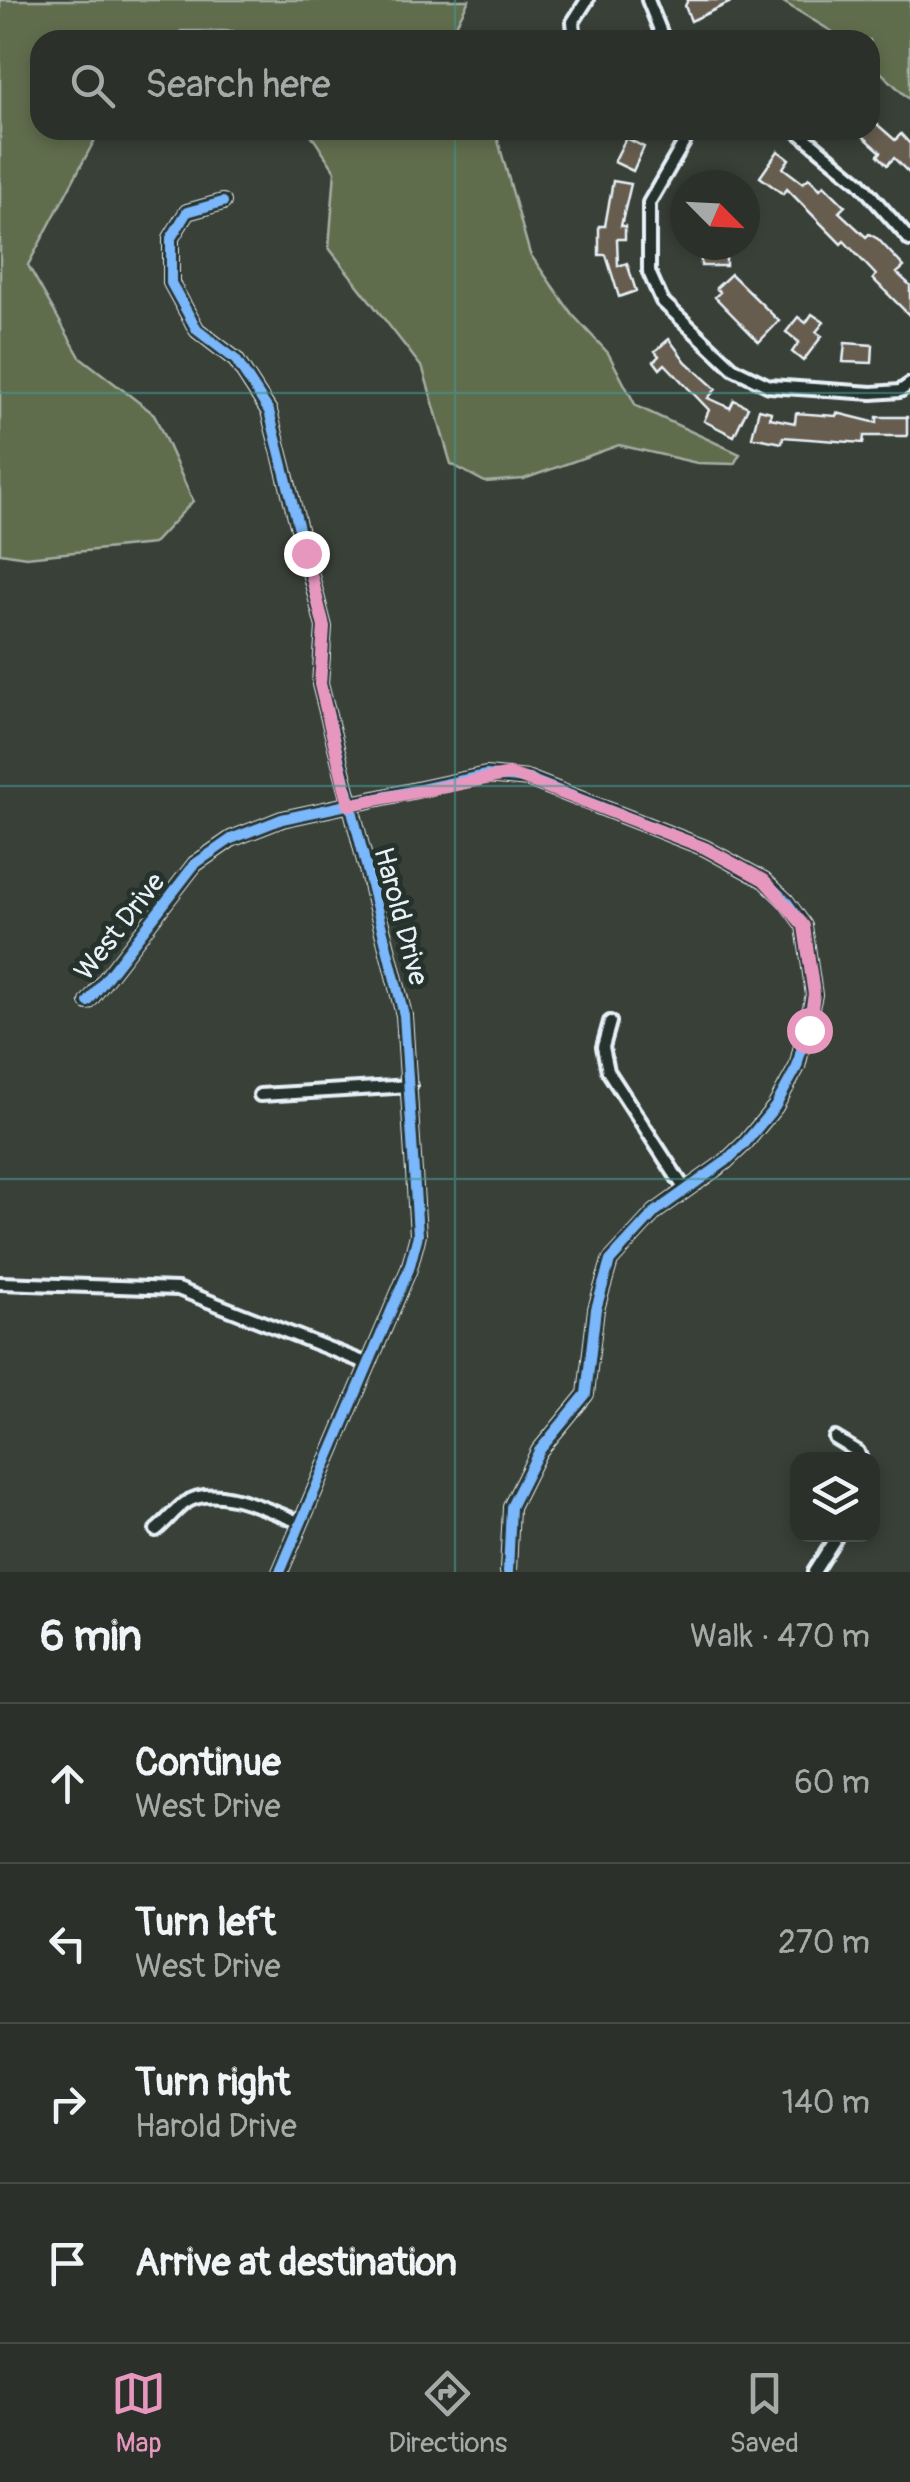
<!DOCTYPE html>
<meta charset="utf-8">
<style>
:root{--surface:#2b302a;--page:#373c36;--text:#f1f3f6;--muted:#a6a9a8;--line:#474b47;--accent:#e797bd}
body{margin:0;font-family:Pangolin,sans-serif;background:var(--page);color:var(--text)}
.controls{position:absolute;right:30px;bottom:30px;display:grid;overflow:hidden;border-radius:20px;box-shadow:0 5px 15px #0003}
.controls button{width:90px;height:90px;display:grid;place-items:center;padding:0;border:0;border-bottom:2px solid var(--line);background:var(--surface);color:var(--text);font:50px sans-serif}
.compass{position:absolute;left:670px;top:170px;width:90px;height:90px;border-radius:50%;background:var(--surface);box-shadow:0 5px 15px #0003;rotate:114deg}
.stop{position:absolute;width:30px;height:30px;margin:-22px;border:8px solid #e797bd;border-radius:50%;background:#fff}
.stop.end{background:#e797bd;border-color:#fff;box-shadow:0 2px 10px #0008}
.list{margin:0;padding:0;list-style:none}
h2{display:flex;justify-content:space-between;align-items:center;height:130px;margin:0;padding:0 40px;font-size:42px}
h2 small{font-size:32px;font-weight:400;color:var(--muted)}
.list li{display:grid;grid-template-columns:65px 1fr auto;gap:30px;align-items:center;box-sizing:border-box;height:160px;padding:0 40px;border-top:2px solid var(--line)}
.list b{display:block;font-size:38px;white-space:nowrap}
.list p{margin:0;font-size:32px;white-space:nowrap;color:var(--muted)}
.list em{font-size:32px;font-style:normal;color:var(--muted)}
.icon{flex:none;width:55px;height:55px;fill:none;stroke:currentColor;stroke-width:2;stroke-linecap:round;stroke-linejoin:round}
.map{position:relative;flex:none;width:910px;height:1572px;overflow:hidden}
.search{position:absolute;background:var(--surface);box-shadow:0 5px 15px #0003;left:30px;right:30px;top:30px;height:110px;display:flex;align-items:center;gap:25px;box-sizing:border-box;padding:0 35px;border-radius:30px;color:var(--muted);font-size:38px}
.sheet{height:770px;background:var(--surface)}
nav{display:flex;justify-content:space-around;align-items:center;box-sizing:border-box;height:140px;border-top:2px solid var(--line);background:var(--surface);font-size:28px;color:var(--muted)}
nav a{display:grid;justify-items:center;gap:5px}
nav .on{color:var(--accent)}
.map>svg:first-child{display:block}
.green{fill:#606d4e;stroke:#a4afa3;stroke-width:2.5}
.building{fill:#665d50;stroke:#e8f1f8;stroke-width:2.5}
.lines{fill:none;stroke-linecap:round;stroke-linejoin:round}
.street-casing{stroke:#e8f1f8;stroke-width:18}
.street{stroke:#26332d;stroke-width:10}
.cycleway-casing{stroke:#26332d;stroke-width:16}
.cycleway{stroke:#7ab7fb;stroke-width:10}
.route{stroke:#e797bd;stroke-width:12}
.grid{fill:none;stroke:#459590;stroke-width:2.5;stroke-opacity:0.55}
.labels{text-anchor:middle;stroke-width:10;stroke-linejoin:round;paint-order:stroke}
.street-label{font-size:28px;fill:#e8f1f8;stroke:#26332d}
</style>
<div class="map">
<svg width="910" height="1572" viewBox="0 0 910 1572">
<rect width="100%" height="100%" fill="#394038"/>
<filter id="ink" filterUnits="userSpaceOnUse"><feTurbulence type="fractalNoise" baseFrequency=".01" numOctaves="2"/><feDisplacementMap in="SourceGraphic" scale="20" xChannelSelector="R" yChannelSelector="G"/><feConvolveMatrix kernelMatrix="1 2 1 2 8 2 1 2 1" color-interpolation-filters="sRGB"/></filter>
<g filter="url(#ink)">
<path class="green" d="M0,0H469L457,23L463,40H235L233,31H181L172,40H40V130H100L28,265L80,357L154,414L193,501L153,544L26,557L0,553Z
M780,0H910V100L870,62V40H846Z
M308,130H495L530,254L572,314L608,353L636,406L740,454L734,464L697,463L619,445L524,479L485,482L451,464L423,369L329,248L335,171Z"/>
<path class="building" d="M688,0H735L691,21L685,6Z
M870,118L895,140L901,134L910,144V174L894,158L887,165L878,155L881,152L856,130H870Z
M626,138L644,147L633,171L614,162Z
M778,151L789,159L783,168L803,183L809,178L820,189L824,185L845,206L839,212L866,237L869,234L878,239L904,267L897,273L910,285V316L873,279L876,275L844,241L841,244L787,189L783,194L760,177Z
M613,181L631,184L621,226H625V239H617L618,266L627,263L636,291L619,297L606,255H599V226H605Z
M708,245H726V266H701V246Z
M731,274L779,321L759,342L715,297L720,292L716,288Z
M812,314L824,322L816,332L822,336L803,361L792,352L799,342L786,332L798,317L806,323Z
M669,339L686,362L716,389L708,398L730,408L734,400L748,407L734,436L704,421L709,410L665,364L660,369L654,361L659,356L655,351Z
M845,343L873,345L872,363L843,362Z
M759,409L771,412L770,418L795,423L796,413L836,416L837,413L877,423V417H907V436H864L863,443L783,437L782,443L752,437Z"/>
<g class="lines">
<defs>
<path id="street" d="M648,0L664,40
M575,40L573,22L587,0
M691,130L649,203V272L662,301L734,369L769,386L872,393L900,391L910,384
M796,130L859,182L910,240
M223,202L187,212L171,238V283L197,330L236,360L269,411L324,627L320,684L404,1015L418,1235L409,1269L280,1572
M88,1002L195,864L231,839L282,819L486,775L529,779L705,848L764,880L786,901L804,926L814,995L797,1067L775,1107L745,1143L725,1162L655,1212L610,1261L596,1309L586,1394L539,1451L511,1507L508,1572
M610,1022L603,1047L608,1071L684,1188
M260,1095L410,1086
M0,1283L178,1289L368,1364
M835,1438L858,1452L861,1460
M156,1530C166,1522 175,1510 185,1503C216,1482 269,1511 299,1522
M814,1572L838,1534"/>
</defs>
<use href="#street" class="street-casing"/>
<use href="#street" class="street"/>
<defs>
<path id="cycleway" d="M223,202L187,212L171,238V283L197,330L236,360L269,411L324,627L320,684L404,1015L418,1235L409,1269L280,1572
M88,1002L195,864L231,839L282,819L486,775L529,779L705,848L764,880L786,901L804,926L814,995L797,1067L775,1107L745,1143L725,1162L655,1212L610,1261L596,1309L586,1394L539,1451L511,1507L508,1572"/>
</defs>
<use href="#cycleway" class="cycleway-casing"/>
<use href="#cycleway" class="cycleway"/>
</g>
</g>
<g class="lines" filter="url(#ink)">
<path class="route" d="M306,553L324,627L320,684L349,805L511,774L705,848L764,880L804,926L814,994L809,1030"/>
</g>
<path class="grid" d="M455,0V40M455,130V1572M0,393H910M0,786H910M0,1179H910"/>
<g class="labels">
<g class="street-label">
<text transform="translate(402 916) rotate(75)" y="10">Harold Drive</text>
<text transform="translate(119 926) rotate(-52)" y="10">West Drive</text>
</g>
</g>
</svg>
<div class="controls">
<button><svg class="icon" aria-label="layers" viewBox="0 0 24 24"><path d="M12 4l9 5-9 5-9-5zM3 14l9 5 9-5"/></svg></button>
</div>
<svg class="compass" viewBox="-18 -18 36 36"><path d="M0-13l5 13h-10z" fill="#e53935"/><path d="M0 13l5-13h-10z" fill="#a6a9a8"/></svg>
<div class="stop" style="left:809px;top:1030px"></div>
<div class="stop end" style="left:306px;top:553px"></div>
<div class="search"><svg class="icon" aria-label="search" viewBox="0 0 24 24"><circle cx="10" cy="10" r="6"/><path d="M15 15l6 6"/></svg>Search here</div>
</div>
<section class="sheet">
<h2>6 min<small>Walk · 470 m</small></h2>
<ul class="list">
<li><svg class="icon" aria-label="ahead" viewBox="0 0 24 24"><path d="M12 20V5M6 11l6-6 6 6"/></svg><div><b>Continue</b><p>West Drive</p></div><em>60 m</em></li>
<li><svg class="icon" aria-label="left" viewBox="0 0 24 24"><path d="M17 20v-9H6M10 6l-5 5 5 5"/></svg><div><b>Turn left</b><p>West Drive</p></div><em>270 m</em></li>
<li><svg class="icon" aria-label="right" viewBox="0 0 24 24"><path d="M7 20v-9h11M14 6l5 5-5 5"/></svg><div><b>Turn right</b><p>Harold Drive</p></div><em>140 m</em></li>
<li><svg class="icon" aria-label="arrive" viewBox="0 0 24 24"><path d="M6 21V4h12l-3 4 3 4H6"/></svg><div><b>Arrive at destination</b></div></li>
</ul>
</section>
<nav>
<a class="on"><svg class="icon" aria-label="map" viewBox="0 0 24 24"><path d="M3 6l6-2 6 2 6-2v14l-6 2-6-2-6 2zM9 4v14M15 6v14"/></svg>Map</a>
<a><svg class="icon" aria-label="directions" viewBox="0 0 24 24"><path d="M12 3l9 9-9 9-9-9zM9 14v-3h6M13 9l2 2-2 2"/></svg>Directions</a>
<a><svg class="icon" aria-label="saved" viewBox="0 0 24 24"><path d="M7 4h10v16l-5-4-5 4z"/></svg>Saved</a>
</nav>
